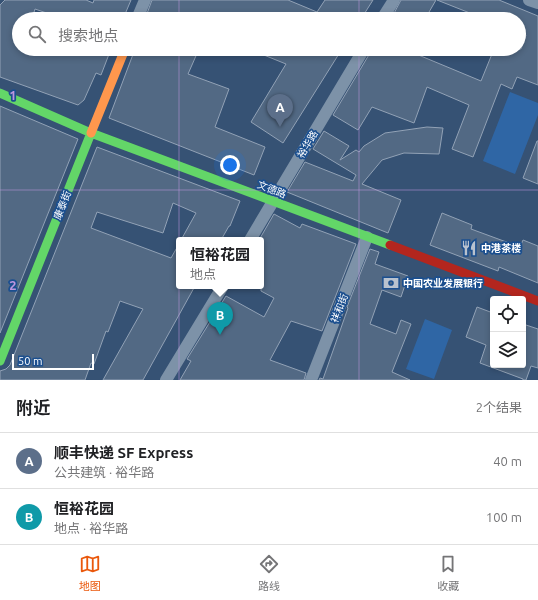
<!DOCTYPE html>
<html lang="zh">
<meta charset="utf-8">
<style>
:root{--surface:#fff;--page:#f6f6f6;--text:#202124;--muted:#757577;--line:#e0e0e0;--accent:#ea580c}
body{margin:0;font-family:Ubuntu,"Noto Sans SC",sans-serif;background:var(--page);color:var(--text)}
.controls{position:absolute;right:12px;bottom:12px;display:grid;overflow:hidden;border-radius:4px;box-shadow:0 2px 6px #0003}
.controls button{width:36px;height:36px;display:grid;place-items:center;padding:0;border:0;border-bottom:1px solid var(--line);background:var(--surface);color:var(--text);font:20px sans-serif}
.scale{position:absolute;left:12px;bottom:10px;width:82px;box-sizing:border-box;padding-left:4px;border:2px solid #fff;border-top:0;font-size:11px;line-height:14px;white-space:nowrap;color:#fff;-webkit-text-stroke:3px #1b4f8f;paint-order:stroke}
.you{position:absolute;left:230px;top:165px;width:14px;height:14px;margin:-10px;border:3px solid #fff;border-radius:50%;background:#1a73e8;box-shadow:0 0 0 6px #1a73e833}
.badge{display:grid;place-items:center;width:26px;height:26px;border-radius:50%;background:var(--accent);color:#fff;font-size:13px;font-weight:700}
.pin{position:absolute;translate:-50% -33px;filter:drop-shadow(0 1px 2px #0008)}
.pin::after{content:'';position:absolute;top:21px;width:14px;height:12px;background:inherit;clip-path:polygon(0 0,100% 0,50% 100%)}
.popup{position:absolute;left:176px;top:237px;width:88px;height:52px;box-sizing:border-box;display:grid;place-content:center;border-radius:4px;background:var(--surface);filter:drop-shadow(0 1px 3px #0005);font-size:13px;white-space:nowrap;color:var(--muted)}
.popup b{font-size:15px;color:var(--text)}
.popup::after{content:'';position:absolute;left:50%;top:100%;margin-left:-8px;border:8px solid transparent;border-top-color:var(--surface)}
.list{margin:0;padding:0;list-style:none}
h2{display:flex;justify-content:space-between;align-items:center;height:52px;margin:0;padding:0 16px;font-size:17px}
h2 small{font-size:13px;font-weight:400;color:var(--muted)}
.list li{display:grid;grid-template-columns:26px 1fr auto;gap:12px;align-items:center;box-sizing:border-box;height:56px;padding:0 16px;border-top:1px solid var(--line)}
.list b{display:block;font-size:15px;white-space:nowrap}
.list p{margin:0;font-size:13px;white-space:nowrap;color:var(--muted)}
.list em{font-size:13px;font-style:normal;color:var(--muted)}
.icon{flex:none;width:22px;height:22px;fill:none;stroke:currentColor;stroke-width:2;stroke-linecap:round;stroke-linejoin:round}
.map{position:relative;flex:none;width:538px;height:380px;overflow:hidden}
.search{position:absolute;background:var(--surface);box-shadow:0 2px 6px #0003;left:12px;right:12px;top:12px;height:44px;display:flex;align-items:center;gap:10px;box-sizing:border-box;padding:0 14px;border-radius:22px;color:var(--muted);font-size:15px}
.sheet{height:164px;background:var(--surface)}
nav{display:flex;justify-content:space-around;align-items:center;box-sizing:border-box;height:56px;border-top:1px solid var(--line);background:var(--surface);font-size:11px;color:var(--muted)}
nav a{display:grid;justify-items:center;gap:2px}
nav .on{color:var(--accent)}
.map>svg:first-child{display:block}
.green{fill:#2f66a5}
.building{fill:#526984;stroke:#92a2b6}
.lines{fill:none;stroke-linecap:round;stroke-linejoin:round}
.street{stroke:#7d92a8;stroke-width:12}
.fast{stroke:#63d668;stroke-width:9}
.slow{stroke:#ff974d;stroke-width:9}
.jam{stroke:#b3261e;stroke-width:9}
.grid{fill:none;stroke:#bd96df;stroke-width:1;stroke-opacity:0.55}
.labels{text-anchor:middle;stroke-width:3.5;stroke-linejoin:round;paint-order:stroke}
.street-label{font-size:10px;fill:#fff;stroke:#1b4f8f}
.poi-label{font-size:10px;font-weight:bold;fill:#fff;stroke:#1b4f8f;text-anchor:start}
.grid-label{font-size:13px;text-anchor:middle;font-weight:bold;fill:#bd96df;stroke:#1b4f8f;stroke-width:3.5;stroke-linejoin:round;paint-order:stroke}
</style>
<div class="map">
<svg width="538" height="380" viewBox="0 0 538 380">
<rect width="100%" height="100%" fill="#365274"/>
<path class="green" d="M510,92L538,103V115L515,174L483,161Z
M425,319L452,330L434,379L406,369Z"/>
<path class="building" d="M5,0H86L93,3L94,0H131L123,19H64L35,9L32,19H19V49H111L101,75L96,73L84,100L78,105L0,77V5Z
M152,0H288L317,12L325,0H373L361,19H145Z
M401,0H436L425,19H391Z
M437,0H499L538,16V85L517,77L512,89L501,84L473,157L452,149L469,105L427,87L414,123L372,107L358,130L333,115L370,53L371,49H404L481,81L494,49H521L526,35L519,32V19H485Z
M135,49H199L188,74L229,89L215,127L265,147L254,175L109,118Z
M249,49H342L283,143L251,122L286,64Z
M0,106L78,139L0,333Z
M427,127L443,128L439,154L404,153L382,160L362,184L401,200L388,233L287,192L305,162L353,181L356,175L313,149L324,131L349,146L340,160L356,150L359,152L364,146L385,133Z
M537,141H538V184L523,178Z
M97,147L240,201L230,226H229L221,240H181L196,213L173,203L163,233L97,212L91,228L171,258L179,244V286H195L143,380H103L143,309L120,301L108,332L106,331L94,364L91,363L85,380H0V371L6,369L10,365Z
M442,213L472,225L471,229L520,247L523,240L538,246V283L499,267L498,271L430,245Z
M274,214L300,228L302,224L356,244L322,331L291,321L270,360L306,373L304,380H180L191,361L187,359L226,296L264,317L274,298L261,291V240H259Z
M370,249L379,252L375,264L408,276L401,297L382,290L370,324L396,334L401,320L411,324L392,372L410,380H319L320,378L323,379L348,308L347,307Z
M477,307L493,313V365H523V324L538,329V368L531,366L526,380H523V379L480,363L486,345L466,337Z"/>
<g class="lines">
<path class="street" d="M529,0L538,3
M137,19L145,0
M382,19L394,0
M250,240L364,49
M166,380L223,286
M311,380L367,237"/>
<path class="fast" d="M0,93L91,133L390,245
M0,361L91,133"/>
<path class="slow" d="M91,133L125,49"/>
<path class="jam" d="M390,245L538,301"/>
</g>
<path class="grid" d="M179,0V19M359,0V19M179,49V380M359,49V380M0,190H538"/>
<defs>
<symbol id="restaurant-bare" viewBox="-9 -9 18 18"><path d="M-5-6h1v4h1v-4h1v4h1v-4h1v5L-1.5 .5V6h-2V.5L-5-1ZM5-6V6H3V1.5H1.5Q1.5-4 5-6Z" fill="#b9c2ce" stroke="#1b4f8f" stroke-width="2.5" paint-order="stroke"/></symbol>
<symbol id="bank-bare" viewBox="-9 -9 18 18"><path d="M-6-4H6V4H-6ZM0-2.3a2.3 2.3 0 1 0 0 4.6a2.3 2.3 0 1 0 0-4.6Z" fill="#b9c2ce" stroke="#1b4f8f" stroke-width="2.5" paint-order="stroke"/></symbol>
</defs>
<g fill-rule="evenodd">
<use href="#restaurant-bare" x="458" y="237" width="22" height="22"/>
<use href="#bank-bare" x="380" y="272" width="22" height="22"/>
</g>
<g class="labels">
<g class="street-label">
<text transform="translate(307 144) rotate(-59)" y="4">裕华路</text>
<text transform="translate(272 189) rotate(21)" y="4">文德路</text>
<text transform="translate(62 205) rotate(-68)" y="4">康泰街</text>
<text transform="translate(339 308) rotate(-69)" y="4">祥和街</text>
</g>
<g class="poi-label">
<text x="481" y="252">中港茶楼</text>
<text x="403" y="287">中国农业发展银行</text>
</g>
</g>
<g class="grid-label">
<text x="13" y="100">1</text>
<text x="13" y="290">2</text>
</g>
</svg>
<div class="controls">
<button><svg class="icon" aria-label="locate" viewBox="0 0 24 24"><circle cx="12" cy="12" r="6"/><path d="M12 2v4M12 18v4M2 12h4M18 12h4"/></svg></button>
<button><svg class="icon" aria-label="layers" viewBox="0 0 24 24"><path d="M12 4l9 5-9 5-9-5zM3 14l9 5 9-5"/></svg></button>
</div>
<div class="scale">50 m</div>
<div class="you"></div>
<div class="pin badge" style="left:280px;top:127px;background:#5c6f8a">A</div>
<div class="pin badge" style="left:220px;top:335px;background:#0f9aa8">B</div>
<div class="popup"><b>恒裕花园</b>地点</div>
<div class="search"><svg class="icon" aria-label="search" viewBox="0 0 24 24"><circle cx="10" cy="10" r="6"/><path d="M15 15l6 6"/></svg>搜索地点</div>
</div>
<section class="sheet">
<h2>附近<small>2个结果</small></h2>
<ul class="list">
<li><span class="badge" style="background:#5c6f8a">A</span><div><b>顺丰快递 SF Express</b><p>公共建筑 · 裕华路</p></div><em>40 m</em></li>
<li><span class="badge" style="background:#0f9aa8">B</span><div><b>恒裕花园</b><p>地点 · 裕华路</p></div><em>100 m</em></li>
</ul>
</section>
<nav>
<a class="on"><svg class="icon" aria-label="map" viewBox="0 0 24 24"><path d="M3 6l6-2 6 2 6-2v14l-6 2-6-2-6 2zM9 4v14M15 6v14"/></svg>地图</a>
<a><svg class="icon" aria-label="directions" viewBox="0 0 24 24"><path d="M12 3l9 9-9 9-9-9zM9 14v-3h6M13 9l2 2-2 2"/></svg>路线</a>
<a><svg class="icon" aria-label="saved" viewBox="0 0 24 24"><path d="M7 4h10v16l-5-4-5 4z"/></svg>收藏</a>
</nav>
